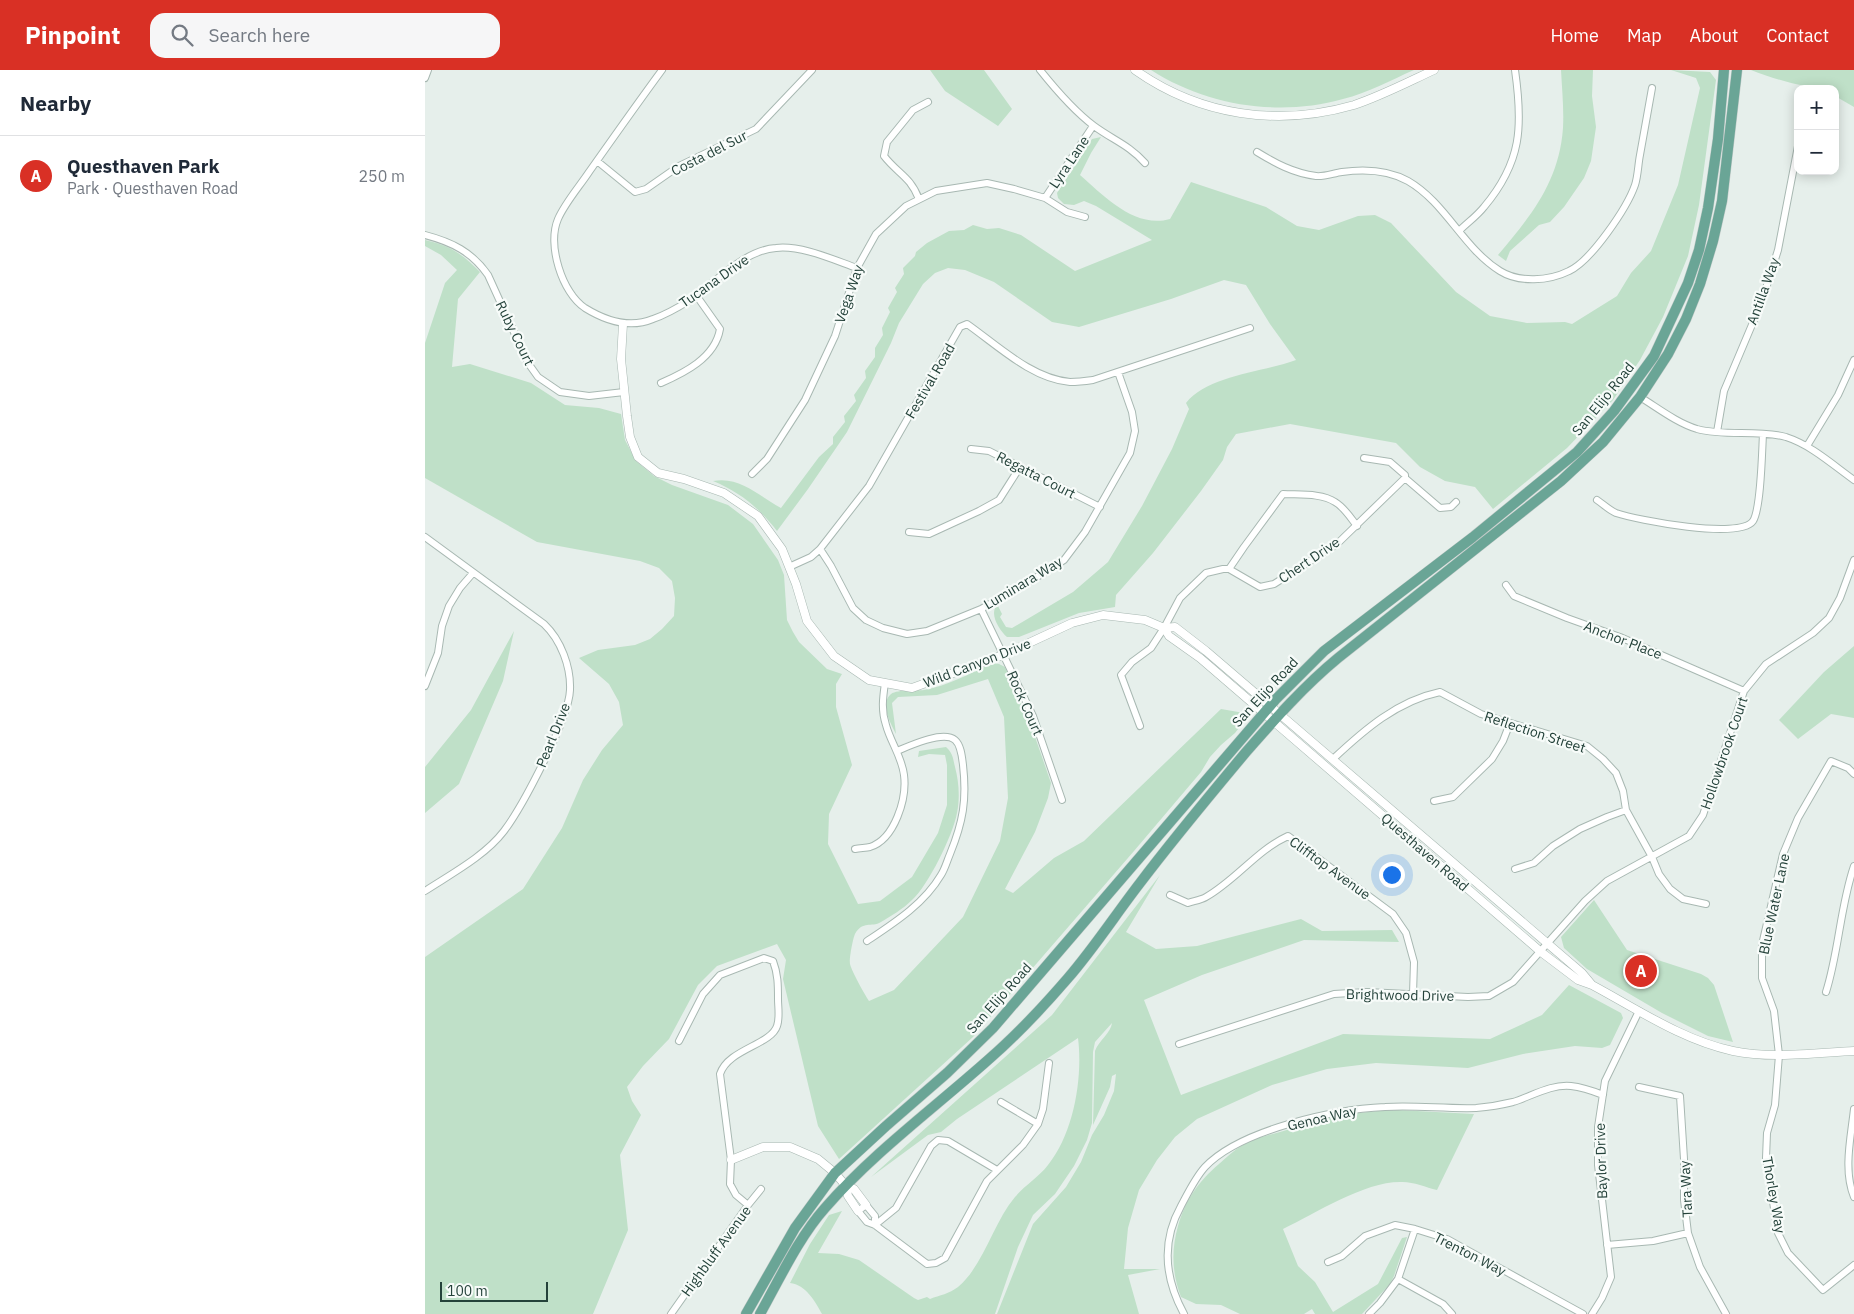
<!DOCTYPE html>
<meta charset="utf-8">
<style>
:root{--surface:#fff;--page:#f6f6f7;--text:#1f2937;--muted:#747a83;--line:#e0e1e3;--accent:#d93025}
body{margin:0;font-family:"IBM Plex Sans",sans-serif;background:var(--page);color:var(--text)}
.controls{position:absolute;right:15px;top:15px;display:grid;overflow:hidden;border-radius:10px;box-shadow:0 2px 12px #0003}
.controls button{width:45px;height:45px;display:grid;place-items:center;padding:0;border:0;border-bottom:1px solid var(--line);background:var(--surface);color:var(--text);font:25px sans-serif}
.scale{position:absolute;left:15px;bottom:12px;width:108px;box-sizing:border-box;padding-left:5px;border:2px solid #24423a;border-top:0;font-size:14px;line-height:18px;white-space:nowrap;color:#24423a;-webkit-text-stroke:4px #f7fbf9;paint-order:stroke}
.you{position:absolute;left:966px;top:804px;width:18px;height:18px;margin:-12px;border:4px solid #fff;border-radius:50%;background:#1a73e8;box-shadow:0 0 0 8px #1a73e833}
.badge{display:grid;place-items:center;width:32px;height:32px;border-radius:50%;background:var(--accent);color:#fff;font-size:16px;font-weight:700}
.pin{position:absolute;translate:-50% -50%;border:2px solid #fff;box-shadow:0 1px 5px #0006}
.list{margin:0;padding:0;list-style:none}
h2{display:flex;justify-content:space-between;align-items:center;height:65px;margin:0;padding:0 20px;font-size:21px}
h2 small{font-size:16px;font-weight:400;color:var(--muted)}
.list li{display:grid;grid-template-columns:32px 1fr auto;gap:15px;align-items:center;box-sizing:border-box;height:80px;padding:0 20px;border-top:1px solid var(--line)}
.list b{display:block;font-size:19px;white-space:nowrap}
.list p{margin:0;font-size:16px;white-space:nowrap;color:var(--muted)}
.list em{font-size:16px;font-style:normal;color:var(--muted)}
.icon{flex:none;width:28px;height:28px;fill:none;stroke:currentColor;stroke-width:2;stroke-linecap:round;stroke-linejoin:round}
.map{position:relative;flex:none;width:1429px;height:1244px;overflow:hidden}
header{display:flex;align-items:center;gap:30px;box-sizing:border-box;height:70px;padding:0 25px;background:var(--accent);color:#fff}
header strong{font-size:24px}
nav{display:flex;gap:28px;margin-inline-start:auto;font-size:18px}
.search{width:350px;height:45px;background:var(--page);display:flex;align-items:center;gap:12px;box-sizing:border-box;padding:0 18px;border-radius:15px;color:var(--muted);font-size:19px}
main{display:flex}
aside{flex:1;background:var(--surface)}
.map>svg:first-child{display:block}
.green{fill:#bfe0c8}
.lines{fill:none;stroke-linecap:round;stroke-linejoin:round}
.minor-casing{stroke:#a8b8b2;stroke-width:8}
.tertiary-casing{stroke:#a8b8b2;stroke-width:9}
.primary-casing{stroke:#c2cac8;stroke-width:11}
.minor{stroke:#fff;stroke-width:6}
.tertiary{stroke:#fff;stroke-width:8}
.primary{stroke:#6aa596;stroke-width:10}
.labels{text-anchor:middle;stroke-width:4.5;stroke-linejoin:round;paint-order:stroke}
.street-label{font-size:14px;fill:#24423a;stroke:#f7fbf9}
</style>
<header>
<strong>Pinpoint</strong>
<div class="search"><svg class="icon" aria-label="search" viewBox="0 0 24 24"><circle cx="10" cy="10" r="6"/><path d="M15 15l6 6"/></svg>Search here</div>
<nav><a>Home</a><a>Map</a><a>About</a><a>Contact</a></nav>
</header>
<main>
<aside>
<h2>Nearby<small></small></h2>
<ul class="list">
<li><span class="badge">A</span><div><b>Questhaven Park</b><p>Park · Questhaven Road</p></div><em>250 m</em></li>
</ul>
</aside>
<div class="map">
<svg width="1429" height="1244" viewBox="0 0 1429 1244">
<rect width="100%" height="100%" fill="#e6efeb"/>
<path class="green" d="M505,0H559L587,39L573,56L520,21Z
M726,0H989C966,10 943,23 918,29C854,47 782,36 726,0Z
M1136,0H1168L1167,26L1171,57L1166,91L1159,108L1139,137L1125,152L1114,155L1085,181L1081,191L1073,185C1106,146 1134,112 1138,58C1139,39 1137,19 1136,0Z
M1246,0L1285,2L1291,10L1274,135L1263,186L1238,247L1215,290L1188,330L1142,378L1068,439L1050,417L1020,411L995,397L971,373L865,354L811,364L802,377L798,390L776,421L728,483L691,525L690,537L654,543L594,567H582C575,561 566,547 570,538L573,536L577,544L575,547L581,557L587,558L648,522L683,492L717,436L747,379L764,339L761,333C783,305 839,302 871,290L845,254L821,215L799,210L746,229L654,257L627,252L569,212L540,200L523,198L510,203L498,214L474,253L466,273L422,362L383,419L352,461C334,438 315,422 288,411C316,406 333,426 356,438L394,387L408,374V367L420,352L419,346L431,331L429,325L441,308L440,301L450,287V278L458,265L457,258L465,242L463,238L472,222L470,218L479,204L478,198L490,186L491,182L502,173L524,161L539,160L548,155L562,159L574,158L596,165L650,201L727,170L671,136L659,131L649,135L639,134L633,128L632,123L667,69L676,67L666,83L655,105C679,126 710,159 745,149L766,112L841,137L872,156L894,160L933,146L950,145L966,153L1031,222L1065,246L1102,253L1140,252L1147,254L1192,226L1206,203L1226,181L1253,115L1275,18L1271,8Z
M1326,0H1429V37L1410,26V19C1382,19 1352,10 1326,0Z
M0,170C26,176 36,183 55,202L33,229L27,297L45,294L106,313L140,335L174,338L196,344L200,370L211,391L229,406L247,415L303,435L328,454L353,490L359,505L362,550L368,562L374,572L402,599L417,604L411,614V637L427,695L404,744L403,774L433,834L455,831L487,807L513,763L522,735V695L520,685L504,684L493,687L494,681L521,677C528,683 528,689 530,697C534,712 535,728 532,743C528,765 503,816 487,830C478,839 466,846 456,852C446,858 438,850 430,864C428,868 424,889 425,894C427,902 439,923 444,931L469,920L538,847L575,771L583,728L579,647L563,609L512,625L473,627L467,633L471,664C466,654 455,635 465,625C470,619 490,621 499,620C523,616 545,603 568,593L574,594L580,597L607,658L626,713L623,728L610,762L580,819L588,823L629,788L659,771L796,639L825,644L810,663L796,675L785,687L776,702L709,781L548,967L414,1089L393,1056L358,909L361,890L352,874L292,896L273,915L244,969L218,996L202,1017L207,1031L216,1045L195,1085L203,1160L168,1244H0V887L98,819L137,758L158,710L177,680L198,655L194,632L184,614L154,588L173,580L210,575L225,569L237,559L249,546L250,528L247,511L234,498L215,491L112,472L0,408V273L20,213L32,200L16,185L0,176Z
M89,561L78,611L34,714L0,743V697L46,640Z
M1429,576V648L1406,644L1373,669L1354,650L1399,602Z
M735,805L701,862L731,879L772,876L876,849L897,861L967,860L974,872L879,870L777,905L719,930L756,1025L918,964L1065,969L1117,945L1144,915L1196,943L1198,948L1185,975L1177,978L1150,976L1098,984L1043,998L951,993L902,999L847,1015L772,1049L750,1067L732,1090L714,1120L703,1158L699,1199H735L703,1205L714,1244H572L608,1154L641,1117L656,1092L667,1065L679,1045L689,1021L691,1004L687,1006L685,1017L668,1055L670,981C674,970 686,963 687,953L670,972L668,982L667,1053L662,1070L649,1096L630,1124L608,1145L593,1177L570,1244H397C390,1231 381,1215 365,1213L385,1174L404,1145L417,1141L393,1183L414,1184L434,1190L489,1228L493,1230L502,1227L505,1229C515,1225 524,1224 533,1217C559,1195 568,1153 590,1127C600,1115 614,1107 623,1095C649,1063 658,1007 653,968L532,1049L516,1062L503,1065L446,1107L627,945Z
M1169,830L1202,880L1276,904L1283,908L1289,915L1308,972L1283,966L1237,943L1162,899L1139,878L1136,867Z
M973,1040L1049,1044L1012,1120C1000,1117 987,1111 975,1112C939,1112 891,1143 858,1159L873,1196L890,1212L908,1242L953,1214L977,1168L982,1167L969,1206L965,1214L937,1244H890L887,1239L879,1244H815L796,1235L771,1234L756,1227C747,1203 746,1181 753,1156C761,1129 773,1112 794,1094C802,1087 809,1080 818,1075C832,1067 849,1064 865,1059C900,1047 936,1041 973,1040Z"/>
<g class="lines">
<defs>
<path id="minor" d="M237,0C212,34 188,68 164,102C154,117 140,133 133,149C122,175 137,223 160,238C181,251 204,259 228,249C240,245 254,237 265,230C290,213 319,180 351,178C376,175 409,190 432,198
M615,0C631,20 649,41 669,56C688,70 704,75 720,93
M0,8L3,0
M832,82C850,93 868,103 891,106C899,107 909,103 917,102C939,99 963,100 983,111C1021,133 1038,178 1075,201C1094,213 1124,211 1144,201C1166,191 1202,138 1210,115C1213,106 1213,95 1215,85C1219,63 1223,40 1227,18
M172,91L210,122L221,119L254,96L331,59L387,0
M620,128L668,56
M494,129C485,106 473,104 459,86L462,72L488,40L503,32
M1034,161C1042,153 1052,146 1059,137C1097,92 1098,56 1090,0
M0,165C27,172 47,182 63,205L103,293L113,307L135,322L164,326L199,322
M236,313C259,303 290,288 295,259L271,225
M1215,327C1233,338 1252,353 1272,359C1301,367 1332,359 1361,367C1386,375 1408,395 1429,410
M1292,362L1299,321L1337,231L1353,180L1373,76
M1382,376L1413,325L1429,290
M546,379L564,381L675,437
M939,388L965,392L980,405V408L1015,438L1026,437L1031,432
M327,404L342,389L380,330L410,266L432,198L451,164L481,136L511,121L562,113L589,119L620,128L642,142L660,147
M1172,430C1178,434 1184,440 1191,443C1212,450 1315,470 1328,451C1336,439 1337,381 1338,364
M484,462L504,464L554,441L574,430L595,397
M0,467L119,554C136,570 146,597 145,620C144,649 97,737 79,761C60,786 26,804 0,821
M395,479L406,496L428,538L441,550L458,558L482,564L502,561L556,539L612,507L639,490L660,462L705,383L710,361L707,342L693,302
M364,497L386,487L395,479L444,416L535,257L542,254C572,275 607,309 645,312C653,312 661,311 668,310L825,258
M804,499L819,477L858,424C874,425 897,423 910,432C919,437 925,447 932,456
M1081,515L1089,526L1142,548L1195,567L1319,621
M556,539L608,646L637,730
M0,616L13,583L17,556L24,536L35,518L48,503
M715,656L696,605L707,592L726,578L739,558L755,528L781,503L798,499H804L835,517L849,514L912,474L980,408
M908,689C939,660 972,631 1015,622L1056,644L1162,676L1178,689L1191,703L1198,721L1201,740L1227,787L1234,804L1245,819L1258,829L1281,834
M1429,704L1423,698L1406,691L1373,748L1358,784L1337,875V908L1349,941L1354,985L1350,1035L1342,1063L1341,1088L1353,1163L1363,1183L1398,1220L1429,1195
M1009,731L1028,727L1067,689L1078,671L1085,653
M430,779C435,778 441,778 445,777C470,769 482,728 479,705C477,687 465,671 461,655C456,640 458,627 460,613
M1090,799L1109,793L1128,776L1155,759L1182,747L1201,740
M745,825L763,833C769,831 776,830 781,827C811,810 832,780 863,766L968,844L981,863L989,892L988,924
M442,871C469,853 499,834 516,805C520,799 522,791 525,784C538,752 542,730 538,695C537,687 536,675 530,670C518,660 484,676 472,681
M1401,922C1414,881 1415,837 1429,796
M254,971L278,924L295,905L339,888L348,891C353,904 353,915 353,929C353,937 355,948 352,956C346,975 303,979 295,1004L306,1090L305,1114L311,1125L323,1135
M754,974L909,924L942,922L1043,927L1064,926L1088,912L1160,831L1182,811L1264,766L1278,745L1319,621L1341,594L1388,563L1404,548L1415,528L1429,490
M1214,1017L1255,1026L1259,1089V1130L1263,1163L1275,1197L1301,1244
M576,1032L613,1054
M1429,1039C1426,1067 1418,1100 1429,1127
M450,1155V1146L441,1135L433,1141L442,1152L450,1155L502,1194L511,1193L520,1188L562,1111L598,1075L613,1054L618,1039L624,993
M450,1155L471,1138L506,1076L513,1070L523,1071L572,1100
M1182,1175L1228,1171L1263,1163
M903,1192L917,1186L940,1166L970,1155L990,1159L1022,1169L1158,1244
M973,1209L1018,1234L1027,1244
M246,1244L323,1135L336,1119
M759,1244C740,1209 736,1172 756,1136C763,1123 770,1108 780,1097C815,1060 909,1039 960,1037C990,1035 1020,1039 1051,1038C1063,1037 1076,1035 1088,1032C1107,1026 1126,1014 1146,1016C1157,1017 1168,1021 1178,1025
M944,1244L955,1233L973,1209L990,1159
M1167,1244L1177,1228L1186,1207L1173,1095V1057L1180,1011L1214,941"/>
<path id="tertiary" d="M710,0C775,46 853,57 929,35C956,26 983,12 1009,0
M198,254L196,289L202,346L205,367L213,387L233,403L259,409L299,423L333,446L357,479L371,514L382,551L409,586L444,610L487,618L578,585L647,553L678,545L720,550L739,558L750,557L781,581L1157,903L1167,915
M739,558L744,566L775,588L1116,882L1153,910L1167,915C1212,939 1257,970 1308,981C1345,989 1391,983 1429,981
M306,1090L338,1077H365L393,1089L410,1103L421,1116L423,1126L433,1141
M421,1116L429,1119L441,1135"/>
<path id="primary" d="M321,1244L370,1158L410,1103L461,1056L522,1003L568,958L851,629L899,581L1048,467L1152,382L1189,341L1229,286L1263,213L1274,180L1283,138L1293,69L1299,0
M335,1244C354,1210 374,1167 400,1138C448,1083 508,1039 563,990C592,965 618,937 643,908C669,878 691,844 715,813C749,768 785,725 821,682C850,649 879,616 913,588L1136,411L1178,372L1215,327L1243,284L1261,249L1275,214L1288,171L1297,131L1312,0"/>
</defs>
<use href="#minor" class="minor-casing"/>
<use href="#tertiary" class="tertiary-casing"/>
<use href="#primary" class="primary-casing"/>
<use href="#minor" class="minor"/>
<use href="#tertiary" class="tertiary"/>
<use href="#primary" class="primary"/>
</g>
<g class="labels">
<g class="street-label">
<text transform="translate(284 83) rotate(-27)" y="5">Costa del Sur</text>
<text transform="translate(644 92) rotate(-56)" y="5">Lyra Lane</text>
<text transform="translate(289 211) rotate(-35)" y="5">Tucana Drive</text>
<text transform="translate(1338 221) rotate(-70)" y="5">Antilla Way</text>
<text transform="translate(424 224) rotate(-71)" y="5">Vega Way</text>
<text transform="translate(90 263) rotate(64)" y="5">Ruby Court</text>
<text transform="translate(505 311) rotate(-60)" y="5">Festival Road</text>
<text transform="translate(1178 329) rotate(-51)" y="5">San Elijo Road</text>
<text transform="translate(611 405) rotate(27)" y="5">Regatta Court</text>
<text transform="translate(884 490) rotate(-34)" y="5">Chert Drive</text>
<text transform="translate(598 513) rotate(-31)" y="5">Luminara Way</text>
<text transform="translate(1198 570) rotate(21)" y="5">Anchor Place</text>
<text transform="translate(552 593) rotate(-21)" y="5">Wild Canyon Drive</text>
<text transform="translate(840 622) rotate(-47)" y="5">San Elijo Road</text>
<text transform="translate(600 633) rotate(66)" y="5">Rock Court</text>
<text transform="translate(1110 662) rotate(18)" y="5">Reflection Street</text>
<text transform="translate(128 665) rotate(-68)" y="5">Pearl Drive</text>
<text transform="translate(1299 683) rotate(-71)" y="5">Hollowbrook Court</text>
<text transform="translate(1000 782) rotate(41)" y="5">Questhaven Road</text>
<text transform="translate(905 798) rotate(36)" y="5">Clifftop Avenue</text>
<text transform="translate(1349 834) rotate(-78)" y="5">Blue Water Lane</text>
<text transform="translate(975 925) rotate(1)" y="5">Brightwood Drive</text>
<text transform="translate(574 928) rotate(-48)" y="5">San Elijo Road</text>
<text transform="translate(897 1048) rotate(-13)" y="5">Genoa Way</text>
<text transform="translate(1176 1091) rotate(-92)" y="5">Baylor Drive</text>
<text transform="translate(1261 1119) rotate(-93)" y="5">Tara Way</text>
<text transform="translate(1349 1125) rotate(80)" y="5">Thorley Way</text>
<text transform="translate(291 1181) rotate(-54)" y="5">Highbluff Avenue</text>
<text transform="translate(1045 1184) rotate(27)" y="5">Trenton Way</text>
</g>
</g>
</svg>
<div class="controls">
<button>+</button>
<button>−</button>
</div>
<div class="scale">100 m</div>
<div class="you"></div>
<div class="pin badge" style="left:1216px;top:901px">A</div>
</div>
</main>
